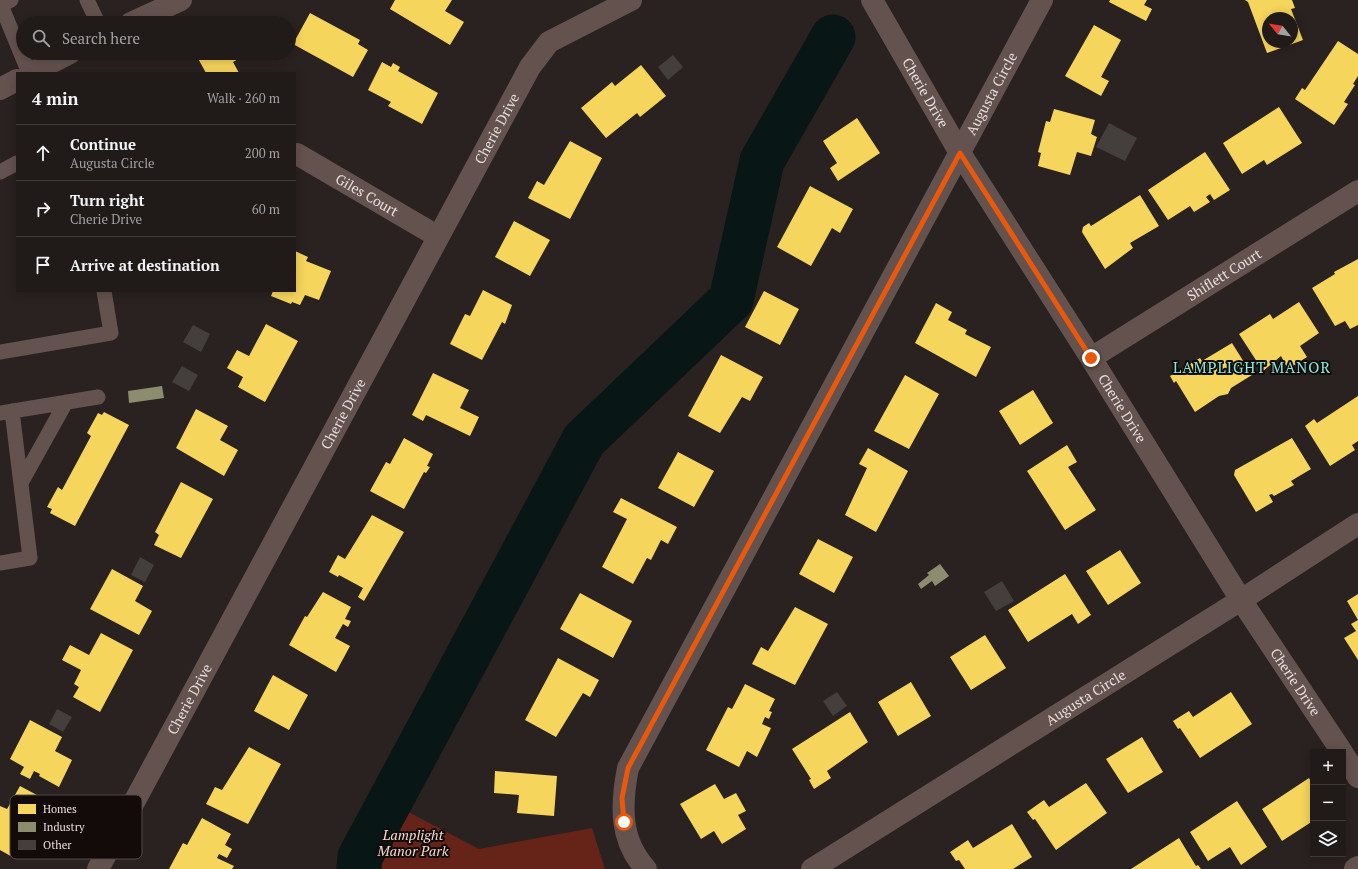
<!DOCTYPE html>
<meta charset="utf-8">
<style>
:root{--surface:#201a18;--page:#282321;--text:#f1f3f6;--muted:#a2a1a2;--line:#3d3837}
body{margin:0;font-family:"PT Serif",serif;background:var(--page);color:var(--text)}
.controls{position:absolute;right:12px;bottom:12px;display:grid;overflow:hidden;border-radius:0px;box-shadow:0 2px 10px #0003}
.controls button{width:36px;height:36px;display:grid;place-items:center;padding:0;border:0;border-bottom:1px solid var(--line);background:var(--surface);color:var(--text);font:20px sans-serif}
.compass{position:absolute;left:1262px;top:12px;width:36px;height:36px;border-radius:50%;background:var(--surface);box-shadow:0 2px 10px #0003;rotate:300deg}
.stop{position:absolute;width:12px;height:12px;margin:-9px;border:3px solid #ea580c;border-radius:50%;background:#fff}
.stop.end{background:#ea580c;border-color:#fff;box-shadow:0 1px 4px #0008}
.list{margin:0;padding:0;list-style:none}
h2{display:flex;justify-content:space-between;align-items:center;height:52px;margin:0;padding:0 16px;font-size:17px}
h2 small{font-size:13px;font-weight:400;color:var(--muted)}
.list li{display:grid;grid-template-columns:26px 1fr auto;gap:12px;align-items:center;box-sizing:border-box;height:56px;padding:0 16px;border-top:1px solid var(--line)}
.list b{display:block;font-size:15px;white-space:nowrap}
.list p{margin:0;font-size:13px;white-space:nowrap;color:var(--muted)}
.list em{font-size:13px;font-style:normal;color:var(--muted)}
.icon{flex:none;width:22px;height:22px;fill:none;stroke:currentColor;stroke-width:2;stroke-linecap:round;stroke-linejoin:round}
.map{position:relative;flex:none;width:1358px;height:869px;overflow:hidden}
.search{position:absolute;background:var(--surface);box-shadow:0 2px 10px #0003;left:16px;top:16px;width:280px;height:44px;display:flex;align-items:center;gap:10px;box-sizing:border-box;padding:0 14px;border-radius:22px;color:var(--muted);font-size:15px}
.panel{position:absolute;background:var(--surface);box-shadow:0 2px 10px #0003;left:16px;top:72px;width:280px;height:220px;border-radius:0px}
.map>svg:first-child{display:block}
.green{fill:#662318}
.water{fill:#081715}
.homes{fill:#f6d55c;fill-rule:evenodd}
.industry{fill:#8c8c6e}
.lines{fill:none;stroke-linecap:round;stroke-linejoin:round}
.river{stroke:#081715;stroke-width:45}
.building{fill:#443e3c}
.service{stroke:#64524e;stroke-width:15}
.minor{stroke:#64524e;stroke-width:22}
.route{stroke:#ea580c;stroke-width:5}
.labels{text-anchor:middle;stroke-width:4;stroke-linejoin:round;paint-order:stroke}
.street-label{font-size:14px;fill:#e9dedc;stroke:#120b0a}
.park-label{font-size:14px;font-style:italic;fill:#f4dad4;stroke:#120b0a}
.neighbourhood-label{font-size:15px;letter-spacing:1px;fill:#82ebde;stroke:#120b0a}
.key{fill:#120b0a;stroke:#524a49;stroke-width:1}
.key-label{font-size:11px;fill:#e9dedc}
</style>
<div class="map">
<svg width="1358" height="869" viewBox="0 0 1358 869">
<rect width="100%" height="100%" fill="#2a2220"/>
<path class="green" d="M397,806L479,849L592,828L605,869H377Z"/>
<path class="water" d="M360,857V869H338L339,859Z"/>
<path class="homes" d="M395,0H452L445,11L464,22L450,45L390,9Z
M1110,0H1147L1144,5L1152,9L1146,21L1109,2Z
M1245,0H1292L1295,8L1291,9L1303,40L1267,53L1248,2ZM1268,18H1292V42H1268Z
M310,13L360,40L358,44L368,50L353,77L293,44Z
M1094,25L1121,40L1101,77L1109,81L1101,96L1065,76Z
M1338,41L1358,54V76L1353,84L1355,85L1344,102L1348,104L1334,125L1295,99L1302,88L1305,90Z
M195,53H249L233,62L239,73H206Z
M382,62L391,67L393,63L400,67L398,71L438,93L422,124L388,106L391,102L368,90Z
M641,65L666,96L640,117L637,113L606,138L581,108L612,82L615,86Z
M1279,107L1302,143L1267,165L1264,160L1242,174L1223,143Z
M1054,109L1095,120L1091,134L1097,137L1091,156L1077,152L1070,175L1038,166L1041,153L1038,152L1046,121L1050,122Z
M857,118L880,153L838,181L830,168L837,163L823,141Z
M570,141L602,158L570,219L528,198L537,181L544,185Z
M1205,152L1230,190L1214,200L1210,194L1206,197L1210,202L1194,212L1190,206L1168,220L1148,190Z
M810,186L853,209L840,233L832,228L811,266L777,247Z
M1140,195L1159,226L1130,243L1133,248L1105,269L1082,232L1083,227L1089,223L1091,226Z
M514,221L550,240L530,276L495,257Z
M295,251L308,257L306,261L331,271L319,300L305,295L300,305L292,302L291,304L271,296L273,291H295Z
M1358,259V325L1350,329L1345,321L1335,326L1312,288L1335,274L1334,272Z
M483,290L512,305L505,324L502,322L482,360L450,344L465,314L470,316Z
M764,291L799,309L780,345L745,327Z
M1299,302L1319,333L1300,346L1307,357L1288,369L1281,356L1263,371L1239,334L1270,314L1273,319Z
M936,303L952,312L948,320L967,330L965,334L991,347L976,377L915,343Z
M266,324L298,341L265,402L238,387L243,377L227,368L237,350L249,356Z
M1232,343L1252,375L1231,388L1228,394L1219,396L1195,412L1176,381L1174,383L1170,376L1200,358L1202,361Z
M721,355L763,377L750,401L742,397L720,433L688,416Z
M433,373L469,390L460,408L479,417L470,436L426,415L423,421L412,415Z
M905,375L939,394L909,449L874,431Z
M1033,390L1053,423L1020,445L999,411Z
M1358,396V441L1352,445L1355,450L1330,466L1305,426L1314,419L1317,423Z
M196,409L228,426L220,440L238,450L224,476L176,448Z
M104,412L129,425L75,526L50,513L52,509L47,507L58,487L62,490L91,436L87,433L98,413L102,415Z
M404,438L433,454L427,466L430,467L426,473L424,472L404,509L370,491L386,462L390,464Z
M1292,438L1311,469L1291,481L1294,485L1274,496L1272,494L1269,495L1273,502L1256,512L1234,475L1235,470Z
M1067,445L1077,462L1068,467L1096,510L1065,530L1027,471Z
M868,448L908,471L876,532L845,515L867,468L859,464Z
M678,452L714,471L694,507L658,488Z
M181,482L213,499L181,558L154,545L159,535L155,532Z
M621,498L677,527L668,544L661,540L651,560L647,558L633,584L602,567L627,519L613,512Z
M372,515L404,532L364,601L358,597L363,588L339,575L338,577L329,572L338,555L345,559Z
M818,539L853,557L834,593L799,574Z
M1120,550L1141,583L1108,605L1086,571Z
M112,569L143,586L135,601L152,611L139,635L90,609Z
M1065,574L1091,615L1078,624L1072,614L1028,642L1008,610Z
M323,592L351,607L345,619L351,621L348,627L343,624L335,638L350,646L336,672L289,645L305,616L307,617Z
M580,593L632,621L613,658L560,629Z
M1358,594V620L1347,601Z
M795,607L828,624L795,685L752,664L761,647L768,651Z
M1358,620V660L1344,638L1356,631L1351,624Z
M101,633L133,650L100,712L73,697L79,687L74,684L81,670L62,660L70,645L89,655Z
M985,635L1006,668L971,690L950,657Z
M558,658L599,680L590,697L583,693L556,737L525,720Z
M273,675L308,695L289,730L254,711Z
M911,682L931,716L898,736L878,702Z
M745,684L775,699L769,711L772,712L769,719L765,717L762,724L771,728L757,757L747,751L739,767L706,750L728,707L732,709Z
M1231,692L1252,724L1200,758L1180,728L1178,729L1173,721L1189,711L1193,717Z
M850,712L868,742L827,771L831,778L814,789L809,780L811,779L792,749Z
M30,720L62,737L55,751L72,760L59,787L39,776L40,774L34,771L30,779L20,774L24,767L10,759Z
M1142,737L1163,772L1128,793L1106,759Z
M249,747L281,764L248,824L206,804L215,787L222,790Z
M495,771L557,776L554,816L517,813L519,795L494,793Z
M1309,778L1313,785V821L1282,841L1262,809Z
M1086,783L1107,813L1056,850L1035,819L1033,820L1027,812L1044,800L1049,807Z
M715,784L724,799L736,793L746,811L738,815L746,829L722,844L714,831L701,839L680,804Z
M20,786L52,803L34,837L29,834L16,859L0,850V806L7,809Z
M1237,801L1267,847L1241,865L1230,847L1208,861L1190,832Z
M202,818L231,834L225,845L232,849L227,858L219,854L217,858L234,866L232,869H169L183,843L187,845Z
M1012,824L1032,857L1013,869H965L959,860L956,861L950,852L968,840L973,848Z
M1179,838L1196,866L1198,865L1201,869H1131Z"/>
<path class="industry" d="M162,386L164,398L129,403L128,391Z
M940,564L949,576L935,586L932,581L921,589L918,584L929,575L927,573Z"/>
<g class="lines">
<path class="river" d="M359,869L360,857L584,440L731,300L762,161L833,37"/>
</g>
<path class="building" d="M673,55L683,67L668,80L658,67Z
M1109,123L1137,138L1125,161L1096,147Z
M193,325L210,334L201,352L183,342Z
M182,366L198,375L189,391L172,382Z
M140,557L154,565L145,582L131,575Z
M1002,581L1014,601L996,611L984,592Z
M837,692L847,706L833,716L823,701Z
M57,709L72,717L63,732L49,724Z"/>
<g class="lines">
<path class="service" d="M11,0L1,5L29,73
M87,0L98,23
M0,172L17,163
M0,352L111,333L104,291
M0,413L98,397
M22,481L66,402
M0,563L30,558L12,411"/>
<g class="minor">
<path id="s1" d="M872,0L960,153L1091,358L1241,600L1342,752"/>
<path d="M131,23L181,0"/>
<path d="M31,73L70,53"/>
<path d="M0,89L17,80"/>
<path id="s2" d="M297,154L437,236"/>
<path id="s3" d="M1091,358L1358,191"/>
<path d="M1343,754L1358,777"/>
<path id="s4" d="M98,869L530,67L549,42L631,0"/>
<path id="s5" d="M646,869C619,840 621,804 628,768L1042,0"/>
<path id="s6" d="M812,869L1241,600L1358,524"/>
<path d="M1355,869L1358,867"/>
</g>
</g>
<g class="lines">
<path class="route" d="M624,822L622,798L628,768L960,153L1091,358"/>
</g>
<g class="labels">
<g class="street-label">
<text dy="5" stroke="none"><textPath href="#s1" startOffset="107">Cherie Drive</textPath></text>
<text dy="5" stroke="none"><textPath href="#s5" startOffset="873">Augusta Circle</textPath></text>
<text dy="5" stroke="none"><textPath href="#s4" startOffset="841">Cherie Drive</textPath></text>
<text dy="5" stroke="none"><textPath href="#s2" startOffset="81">Giles Court</textPath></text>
<text dy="5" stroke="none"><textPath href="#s3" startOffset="157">Shiflett Court</textPath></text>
<text dy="5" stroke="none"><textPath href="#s1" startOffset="479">Cherie Drive</textPath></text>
<text dy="5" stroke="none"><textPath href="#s4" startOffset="517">Cherie Drive</textPath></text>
<text dy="5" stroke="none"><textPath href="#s1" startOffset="803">Cherie Drive</textPath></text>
<text dy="5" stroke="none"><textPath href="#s6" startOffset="323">Augusta Circle</textPath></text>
<text dy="5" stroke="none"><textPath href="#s4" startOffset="193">Cherie Drive</textPath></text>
</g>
<g class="park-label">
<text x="413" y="840">Lamplight<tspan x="413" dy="16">Manor Park</tspan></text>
</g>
<g class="neighbourhood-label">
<text x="1252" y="373">LAMPLIGHT MANOR</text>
</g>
</g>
<rect x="10" y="795" width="132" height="64" rx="6" class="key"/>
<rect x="18" y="804" width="18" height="10" fill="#f6d55c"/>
<rect x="18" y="822" width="18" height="10" fill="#8c8c6e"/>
<rect x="18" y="840" width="18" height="10" fill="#443e3c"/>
<g class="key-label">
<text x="43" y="813">Homes</text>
<text x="43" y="831">Industry</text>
<text x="43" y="849">Other</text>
</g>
</svg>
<div class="controls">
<button>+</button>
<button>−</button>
<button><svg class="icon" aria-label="layers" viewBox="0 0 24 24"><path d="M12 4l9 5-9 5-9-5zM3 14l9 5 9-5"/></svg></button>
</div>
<svg class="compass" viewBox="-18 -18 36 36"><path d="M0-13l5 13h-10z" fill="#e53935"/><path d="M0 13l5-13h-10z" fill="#a2a1a2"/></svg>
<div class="stop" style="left:624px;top:822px"></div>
<div class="stop end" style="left:1091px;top:358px"></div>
<div class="search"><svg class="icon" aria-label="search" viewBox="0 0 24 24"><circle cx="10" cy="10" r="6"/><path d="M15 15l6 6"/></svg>Search here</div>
<section class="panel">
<h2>4 min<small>Walk · 260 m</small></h2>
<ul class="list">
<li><svg class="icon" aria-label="ahead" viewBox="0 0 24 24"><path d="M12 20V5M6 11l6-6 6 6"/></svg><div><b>Continue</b><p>Augusta Circle</p></div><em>200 m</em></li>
<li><svg class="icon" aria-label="right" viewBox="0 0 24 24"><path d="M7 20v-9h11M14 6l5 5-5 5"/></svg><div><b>Turn right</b><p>Cherie Drive</p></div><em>60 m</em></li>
<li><svg class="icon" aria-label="arrive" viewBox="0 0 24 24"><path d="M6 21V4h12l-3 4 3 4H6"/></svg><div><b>Arrive at destination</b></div></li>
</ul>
</section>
</div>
